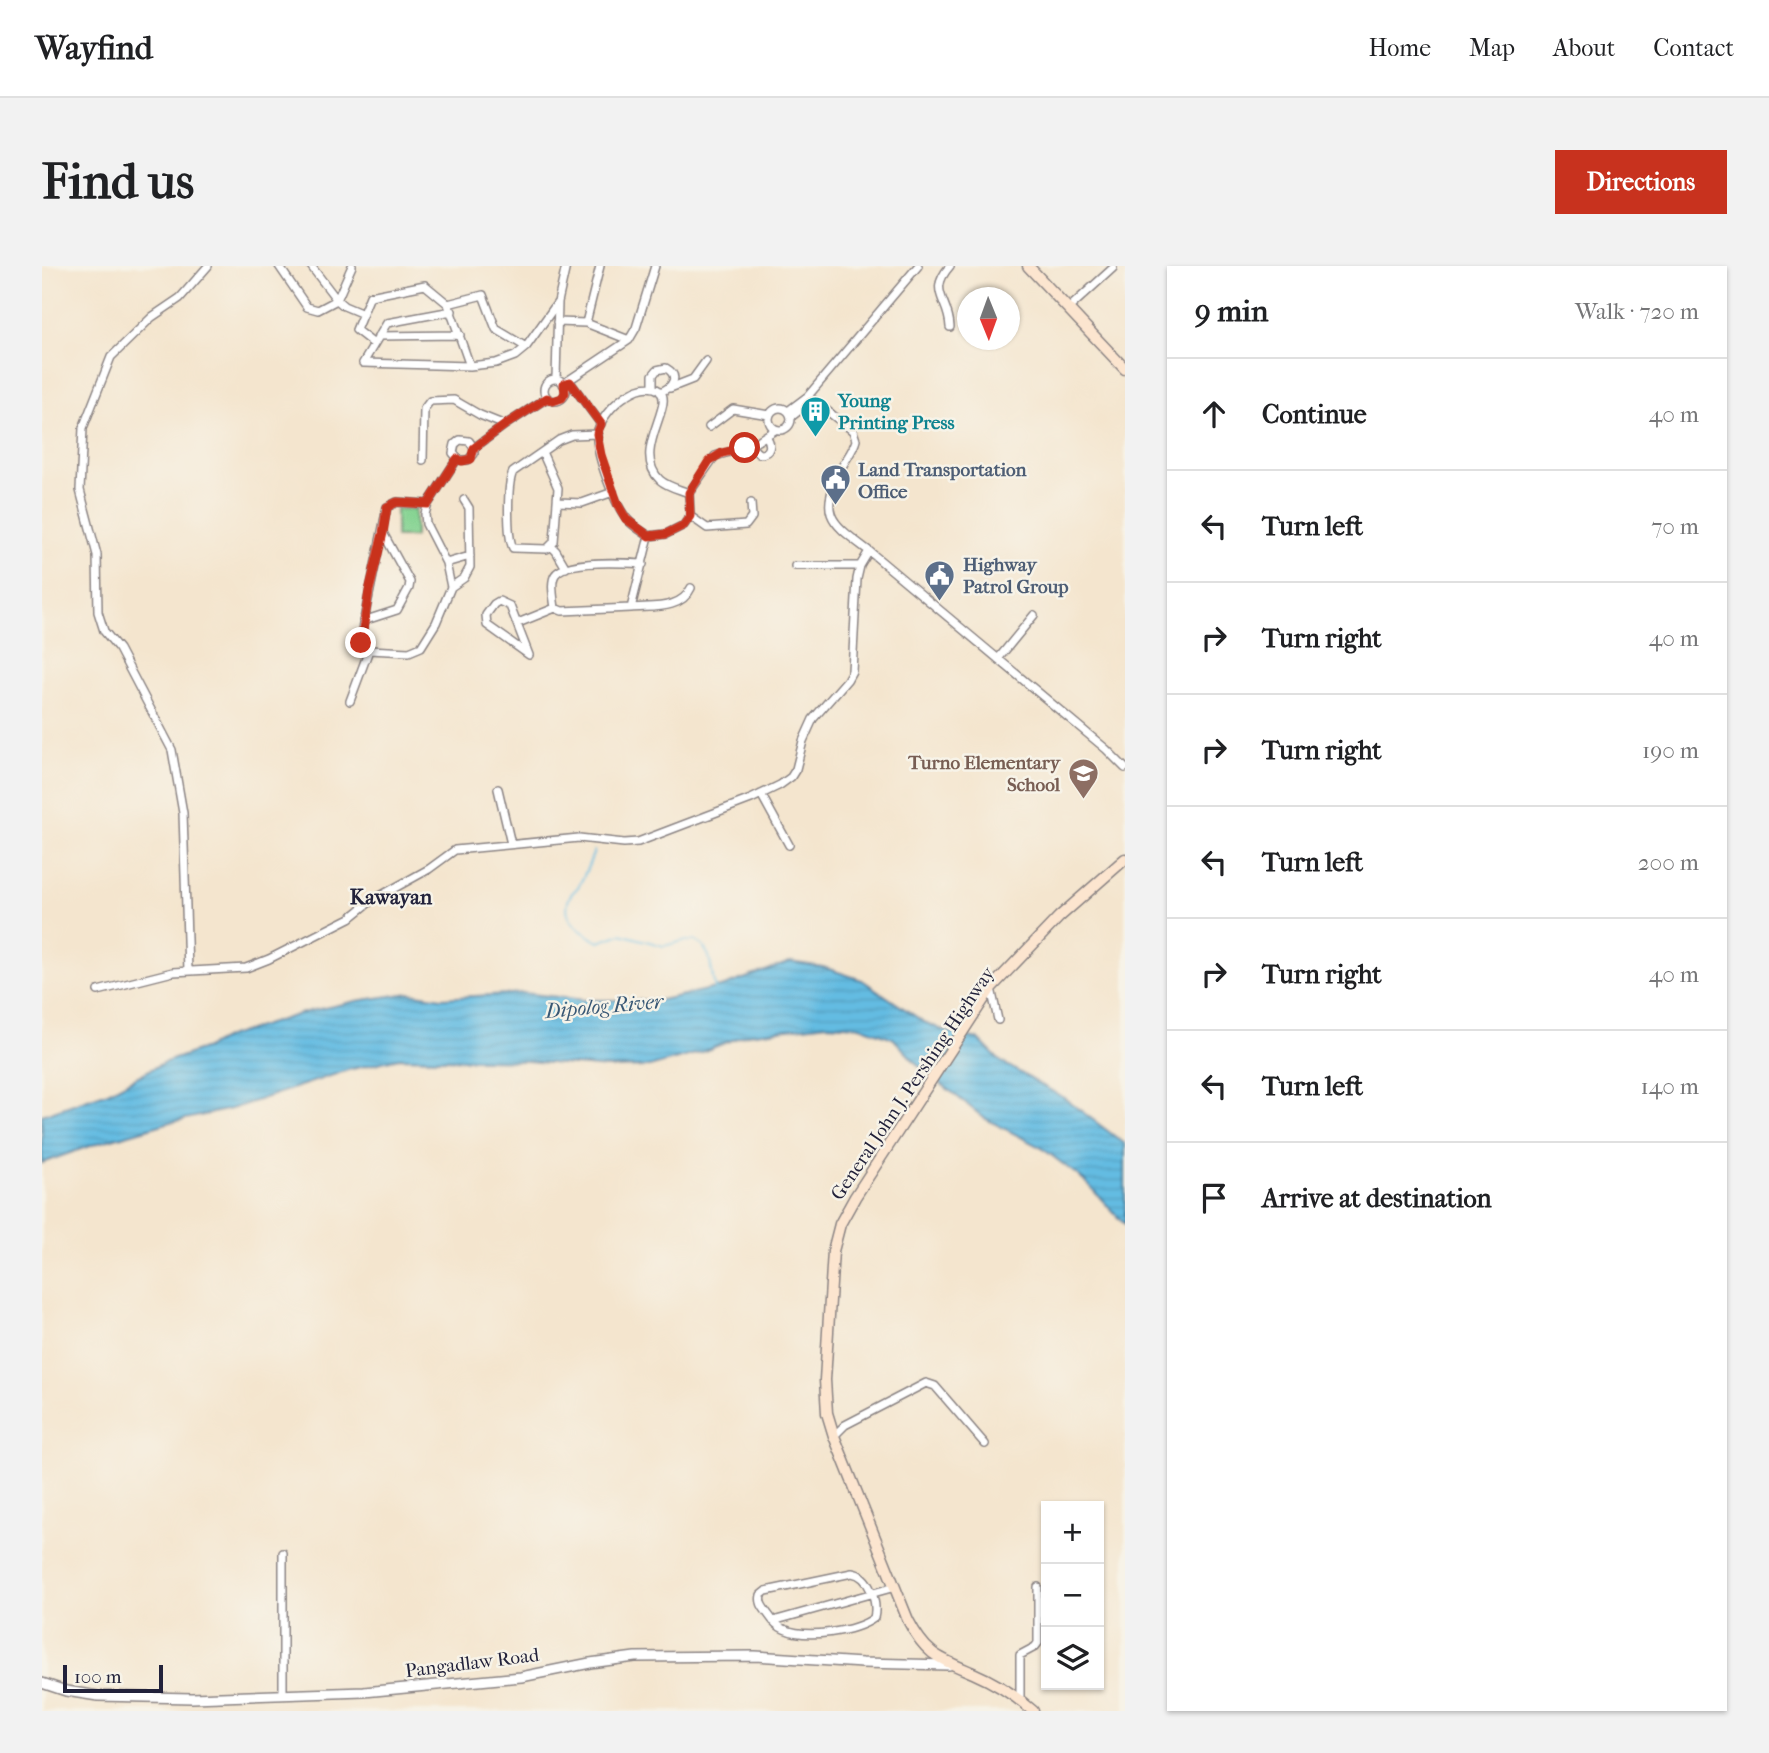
<!DOCTYPE html>
<meta charset="utf-8">
<style>
:root{--surface:#fff;--page:#f2f2f2;--text:#202124;--muted:#757577;--line:#e0e0e0;--accent:#c8321e}
body{margin:0;font-family:"IM FELL French Canon",serif;background:var(--page);color:var(--text)}
.controls{position:absolute;right:21px;bottom:21px;display:grid;overflow:hidden;border-radius:0px;box-shadow:0 2px 5px #0004}
.controls button{width:63px;height:63px;display:grid;place-items:center;padding:0;border:0;border-bottom:2px solid var(--line);background:var(--surface);color:var(--text);font:35px sans-serif}
.compass{position:absolute;left:915px;top:21px;width:63px;height:63px;border-radius:50%;background:var(--surface);box-shadow:0 2px 5px #0004;rotate:179deg}
.scale{position:absolute;left:21px;bottom:18px;width:100px;box-sizing:border-box;padding-left:7px;border:4px solid #22223b;border-top:0;font-size:19px;line-height:24px;white-space:nowrap;color:#22223b;-webkit-text-stroke:5px #f7f3e8;paint-order:stroke}
.stop{position:absolute;width:21px;height:21px;margin:-16px;border:5px solid #c8321e;border-radius:50%;background:#fff}
.stop.end{background:#c8321e;border-color:#fff;box-shadow:0 2px 7px #0008}
.list{margin:0;padding:0;list-style:none}
h2{display:flex;justify-content:space-between;align-items:center;height:91px;margin:0;padding:0 28px;font-size:30px}
h2 small{font-size:23px;font-weight:400;color:var(--muted)}
.list li{display:grid;grid-template-columns:46px 1fr auto;gap:21px;align-items:center;box-sizing:border-box;height:112px;padding:0 28px;border-top:2px solid var(--line)}
.list b{display:block;font-size:26px;white-space:nowrap}
.list em{font-size:23px;font-style:normal;color:var(--muted)}
.icon{flex:none;width:38px;height:38px;fill:none;stroke:currentColor;stroke-width:2;stroke-linecap:round;stroke-linejoin:round}
.map{position:relative;flex:none;width:1083px;height:1445px;overflow:hidden;border-radius:0px}
header{display:flex;align-items:center;gap:42px;box-sizing:border-box;height:98px;padding:0 35px;background:var(--surface);border-bottom:2px solid var(--line)}
header strong{font-size:33px}
nav{display:flex;gap:38px;margin-inline-start:auto;font-size:24px}
.intro{display:flex;align-items:center;justify-content:space-between;box-sizing:border-box;height:168px;padding:0 42px}
h1{margin:0;font-size:49px}
.button{padding:18px 32px;border-radius:0px;background:var(--accent);color:#fff;font-size:24px;font-weight:700}
main{display:flex;gap:42px;padding:0 42px}
aside{flex:1;background:var(--surface);border-radius:0px;box-shadow:0 2px 5px #0004}
.map>svg:first-child{display:block}
.pitch{fill:#85d392;stroke:#547a66;stroke-width:2}
.water{fill:url(#water-rules);stroke:#436f8e;stroke-width:2}
.lines{fill:none;stroke-linecap:round;stroke-linejoin:round}
.stream{stroke:#64bce2;stroke-width:2}
.minor-casing{stroke:#8b8484;stroke-width:10}
.tertiary-casing{stroke:#8b8484;stroke-width:12}
.secondary-casing{stroke:#8b8484;stroke-width:13}
.minor{stroke:#fff;stroke-width:7}
.tertiary{stroke:#fff;stroke-width:9}
.secondary{stroke:#fce5cf;stroke-width:10}
.route{stroke:#c8321e;stroke-width:9}
.labels{text-anchor:middle;stroke-width:5;stroke-linejoin:round;paint-order:stroke}
.culture-label{font-size:19px;font-weight:bold;fill:#0d838f;stroke:#f7f3e8;text-anchor:start}
.service-label{font-size:19px;font-weight:bold;fill:#4e5e75;stroke:#f7f3e8;text-anchor:start}
.education-label{font-size:19px;font-weight:bold;fill:#785e54;stroke:#f7f3e8;text-anchor:end}
.street-label{font-size:19px;fill:#22223b;stroke:#f7f3e8}
.neighbourhood-label{font-size:21px;font-weight:bold;fill:#22223b;stroke:#f7f3e8}
.water-label{font-size:21px;font-style:italic;fill:#395875;stroke:#f7f3e8}
</style>
<header>
<strong>Wayfind</strong>
<nav><a>Home</a><a>Map</a><a>About</a><a>Contact</a></nav>
</header>
<div class="intro"><h1>Find us</h1><a class="button">Directions</a></div>
<main>
<div class="map">
<svg width="1083" height="1445" viewBox="0 0 1083 1445">
<defs>
<pattern id="water-rules" width="6" height="5" patternUnits="userSpaceOnUse" patternTransform="scale(1.75)"><rect width="6" height="5" fill="#64bce2"/><path d="M0 2.5h6" fill="none" stroke="#56a1c3"/></pattern>
</defs>
<rect width="100%" height="100%" fill="#f7f3e8"/>
<filter id="ink" filterUnits="userSpaceOnUse"><feTurbulence type="fractalNoise" baseFrequency=".0143" numOctaves="2"/><feDisplacementMap in="SourceGraphic" scale="14" xChannelSelector="R" yChannelSelector="G"/><feConvolveMatrix kernelMatrix="1 2 1 2 8 2 1 2 1" color-interpolation-filters="sRGB"/></filter>
<filter id="wash" filterUnits="userSpaceOnUse"><feTurbulence type="fractalNoise" baseFrequency=".00686" numOctaves="4" result="noise"/><feDisplacementMap in="SourceGraphic" scale="28" xChannelSelector="R" yChannelSelector="G"/><feGaussianBlur stdDeviation="1.57" result="paint"/><feColorMatrix in="noise" values="0 0 0 0 0 0 0 0 0 0 0 0 0 0 0 0 0 1.4 0 .05"/><feComposite in="paint" operator="in"/></filter>
<g filter="url(#wash)">
<rect width="100%" height="100%" fill="#f4e5ce"/>
<path class="pitch" d="M354,243H373V271H354Z"/>
<path class="water" d="M748,696L781,701L820,714L882,756L905,766L936,773L958,795L1022,832L1083,878V959L1042,914L1000,882L942,852L877,800L851,772L818,760L785,758L705,768L660,786L607,801L568,802L485,795L357,792L306,804L189,843L125,857L56,877L0,897V849L66,826L121,797L164,782L185,771L264,746L314,735L368,727L400,732L482,727L542,734H619L682,720Z"/>
<g class="lines">
<path class="stream" d="M552,585C549,594 540,615 536,621C534,624 530,626 528,630C517,654 540,666 557,676L579,668L622,680L641,675H653L661,680L667,690L673,723"/>
</g>
</g>
<g filter="url(#ink)">
<g class="lines">
<defs>
<path id="minor" d="M237,0L265,41L276,44L295,34L269,0
M310,0L295,34L302,40L321,48
M406,38L441,29L454,63L484,81
M1026,43L1071,2
M410,45L345,57L321,97L428,100L454,97L473,90L484,81L516,36
M515,56L544,57L587,74
M544,57L558,0
M908,61C907,33 885,26 908,0
M336,70L418,69
M332,78L314,64L328,30L383,19L406,38L428,100
M514,113L516,36L524,0
M502 124a11 11 0 1 1 22 0a11 11 0 1 1-22 0Z
M528,116L559,158
M521,118L587,74L594,62L613,0
M611,121V109L615,104L624,102C638,110 631,121 618,126
M628,122L651,113L664,95
M766,130L806,161L811,165L814,174C812,183 806,190 801,199C776,249 787,255 827,285L1064,483L1083,502
M727 153a11 11 0 1 1 22 0a11 11 0 1 1-22 0Z
M746,145L766,130L876,0
M749,151L771,134
M667,161L691,143L727,149
M708,180L717,188C729,188 730,178 724,170
M432,182L427,175L418,174L413,178L411,187L417,194H426L432,188V182L463,159L505,132
M500,186L516,222L512,276L505,283L471,282C465,271 465,217 471,206L517,174L530,169L555,168
M381,194L382,143L388,135L412,134L438,149L463,159
M516,236L540,237L571,226
M386,238L355,236L345,241L318,373L321,380L327,384L367,386L379,381L394,357L409,321L422,312L428,301L427,242L422,234
M648,250L665,262L704,259L710,251L709,237
M607,270C600,265 592,261 586,254C573,240 554,189 555,169C556,155 572,138 582,131C591,125 601,119 612,122C642,131 586,183 618,214C626,221 637,223 647,227
M510,281L514,285L524,302
M404,297L428,290
M601,298C584,297 523,293 513,309C508,317 512,333 513,342L520,345L589,342L607,270L624,268L642,259L648,250L647,227L673,190L706,181L733,164
M753,300H818
M409,321L404,297L384,258L383,248L386,238L415,193
M457,335L468,340L487,389L445,359L444,349L452,338Z
M589,342C611,340 639,344 649,322
M321,355L355,344L367,322L368,316L341,267
M476,357L513,342
M956,393L992,349
M308,435L327,384
M456,523L469,578
M719,528L747,579
M146,705L141,547L130,484L77,383L62,365L56,346L55,289L38,224L41,162L69,91L110,51L138,32L166,0
M949,722L956,754
M56,725L131,706L204,702L227,693L308,652L329,635L387,603L413,584L537,572L582,577L596,576L709,533L738,519L749,511L754,503L761,475L771,453L805,414L810,405L815,313L818,300L827,285
M792,1170L803,1159L884,1117L893,1120L943,1178
M810,1307C827,1309 836,1336 832,1352C813,1366 764,1373 742,1363C735,1360 730,1354 726,1348C721,1341 717,1337 719,1329L724,1325Z
M731,1355L853,1321
M241,1428V1287
M978,1434V1389L993,1381L996,1377V1321"/>
<path id="tertiary" d="M0,1417L24,1425L56,1430L150,1432L322,1426L479,1411L548,1397L593,1391L713,1390L820,1397L907,1399"/>
<path id="secondary" d="M986,0L1083,103
M991,1445C974,1430 952,1416 931,1407C896,1392 884,1389 866,1354L792,1170L785,1147L783,1114L791,985L798,958L813,931L949,722L1017,651L1083,593"/>
</defs>
<use href="#minor" class="minor-casing"/>
<use href="#tertiary" class="tertiary-casing"/>
<use href="#secondary" class="secondary-casing"/>
<use href="#minor" class="minor"/>
<use href="#tertiary" class="tertiary"/>
<use href="#secondary" class="secondary"/>
</g>
</g>
<g class="lines" filter="url(#ink)">
<path class="route" d="M319,377L327,325L341,267L345,241L355,236L386,238L415,193L420,195L429,193L432,182L463,159L505,132L511,135L520,132L523,127L522,118L528,116L559,158L555,168L559,189L576,239L584,253L607,270L624,268L642,259L648,250L647,227L667,195L680,187L703,182"/>
</g>
<defs>
<symbol id="building-pin" viewBox="-11 -11 22 30"><path d="M0 17L-7.5 6A9.5 9.5 0 1 1 7.5 6Z" fill="#0f9aa8" stroke="#f7f3e8"/><path d="M-4-6H4V6H1V3H-1V6H-4ZM-2.5-4.3h1.7v1.8h-1.7ZM.8-4.3h1.7v1.8H.8ZM-2.5-1h1.7V.8h-1.7ZM.8-1h1.7V.8H.8Z" fill="#fff"/></symbol>
<symbol id="civic-pin" viewBox="-11 -11 22 30"><path d="M0 17L-7.5 6A9.5 9.5 0 1 1 7.5 6Z" fill="#5c6f8a" stroke="#f7f3e8"/><path d="M-.6-6.5H3V-4.5H.6V-3L4-1V1h2V6H-6V1h2V-1L-.6-3ZM-1.2 2.5V6h2.4V2.5Z" fill="#fff"/></symbol>
<symbol id="school-pin" viewBox="-11 -11 22 30"><path d="M0 17L-7.5 6A9.5 9.5 0 1 1 7.5 6Z" fill="#8d6e63" stroke="#f7f3e8"/><path d="M0-5L7-2L0 1L-7-2ZM-4 1L0 2.5L4 1V4Q0 6-4 4Z" fill="#fff"/></symbol>
</defs>
<g fill-rule="evenodd">
<use href="#building-pin" x="756" y="128" width="35" height="47"/>
<use href="#civic-pin" x="776" y="196" width="35" height="47"/>
<use href="#civic-pin" x="880" y="292" width="35" height="47"/>
<use href="#school-pin" x="1024" y="490" width="35" height="47"/>
</g>
<g class="labels">
<g class="culture-label">
<text x="796" y="141">Young<tspan x="796" dy="22">Printing Press</tspan></text>
</g>
<g class="service-label">
<text x="816" y="210">Land Transportation<tspan x="816" dy="22">Office</tspan></text>
<text x="921" y="305">Highway<tspan x="921" dy="22">Patrol Group</tspan></text>
</g>
<g class="education-label">
<text x="1018" y="503">Turno Elementary<tspan x="1018" dy="22">School</tspan></text>
</g>
<g class="street-label">
<text transform="translate(870 817) rotate(-56)" y="7">General John J. Pershing Highway</text>
<text transform="translate(430 1396) rotate(-7)" y="7">Pangadlaw Road</text>
</g>
<g class="neighbourhood-label">
<text x="349" y="638">Kawayan</text>
</g>
<g class="water-label">
<text transform="translate(562 740) rotate(-5)" y="7">Dipolog River</text>
</g>
</g>
</svg>
<div class="controls">
<button>+</button>
<button>−</button>
<button><svg class="icon" aria-label="layers" viewBox="0 0 24 24"><path d="M12 4l9 5-9 5-9-5zM3 14l9 5 9-5"/></svg></button>
</div>
<svg class="compass" viewBox="-18 -18 36 36"><path d="M0-13l5 13h-10z" fill="#e53935"/><path d="M0 13l5-13h-10z" fill="#757577"/></svg>
<div class="scale">100 m</div>
<div class="stop" style="left:703px;top:182px"></div>
<div class="stop end" style="left:319px;top:377px"></div>
</div>
<aside>
<h2>9 min<small>Walk · 720 m</small></h2>
<ul class="list">
<li><svg class="icon" aria-label="ahead" viewBox="0 0 24 24"><path d="M12 20V5M6 11l6-6 6 6"/></svg><div><b>Continue</b></div><em>40 m</em></li>
<li><svg class="icon" aria-label="left" viewBox="0 0 24 24"><path d="M17 20v-9H6M10 6l-5 5 5 5"/></svg><div><b>Turn left</b></div><em>70 m</em></li>
<li><svg class="icon" aria-label="right" viewBox="0 0 24 24"><path d="M7 20v-9h11M14 6l5 5-5 5"/></svg><div><b>Turn right</b></div><em>40 m</em></li>
<li><svg class="icon" aria-label="right" viewBox="0 0 24 24"><path d="M7 20v-9h11M14 6l5 5-5 5"/></svg><div><b>Turn right</b></div><em>190 m</em></li>
<li><svg class="icon" aria-label="left" viewBox="0 0 24 24"><path d="M17 20v-9H6M10 6l-5 5 5 5"/></svg><div><b>Turn left</b></div><em>200 m</em></li>
<li><svg class="icon" aria-label="right" viewBox="0 0 24 24"><path d="M7 20v-9h11M14 6l5 5-5 5"/></svg><div><b>Turn right</b></div><em>40 m</em></li>
<li><svg class="icon" aria-label="left" viewBox="0 0 24 24"><path d="M17 20v-9H6M10 6l-5 5 5 5"/></svg><div><b>Turn left</b></div><em>140 m</em></li>
<li><svg class="icon" aria-label="arrive" viewBox="0 0 24 24"><path d="M6 21V4h12l-3 4 3 4H6"/></svg><div><b>Arrive at destination</b></div></li>
</ul>
</aside>
</main>
